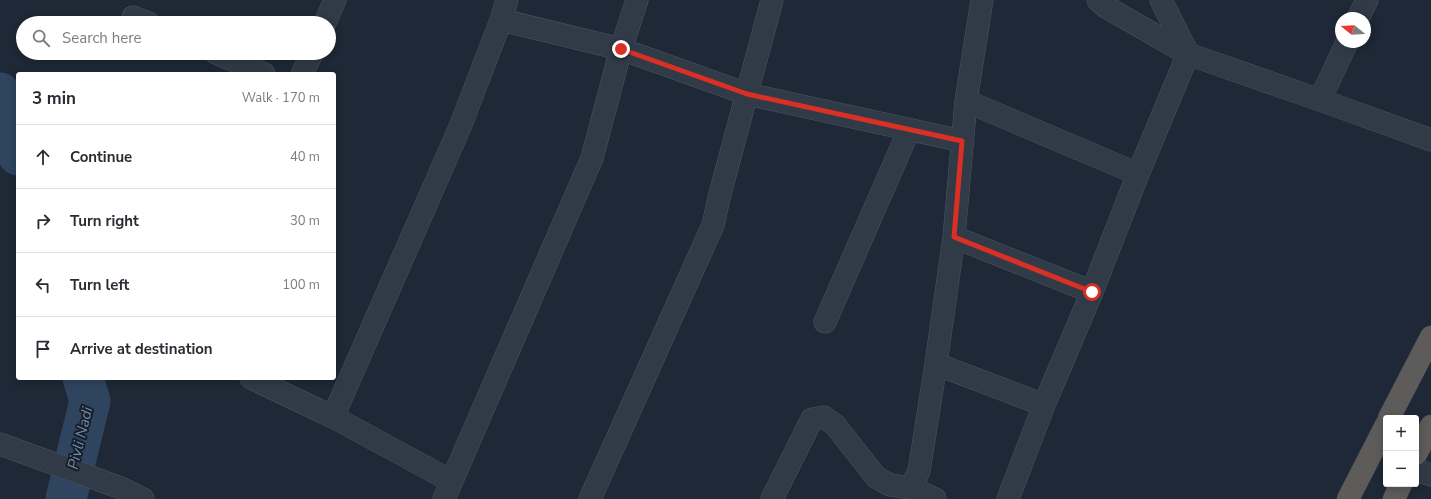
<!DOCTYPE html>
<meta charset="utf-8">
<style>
:root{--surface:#fff;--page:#f7f7f7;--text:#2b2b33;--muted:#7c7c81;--line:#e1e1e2}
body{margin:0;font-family:"Nunito Sans",sans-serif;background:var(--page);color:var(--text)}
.controls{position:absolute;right:12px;bottom:12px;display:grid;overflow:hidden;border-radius:4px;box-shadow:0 2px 10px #0003}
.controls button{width:36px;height:36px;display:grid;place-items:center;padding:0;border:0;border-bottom:1px solid var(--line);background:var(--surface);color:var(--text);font:20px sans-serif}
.compass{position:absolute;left:1335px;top:12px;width:36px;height:36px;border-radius:50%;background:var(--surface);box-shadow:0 2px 10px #0003;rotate:288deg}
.stop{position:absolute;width:12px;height:12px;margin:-9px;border:3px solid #d93025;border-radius:50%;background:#fff}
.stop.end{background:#d93025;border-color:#fff;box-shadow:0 1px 4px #0008}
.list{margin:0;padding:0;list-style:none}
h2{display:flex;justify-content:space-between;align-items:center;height:52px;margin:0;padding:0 16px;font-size:17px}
h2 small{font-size:13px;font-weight:400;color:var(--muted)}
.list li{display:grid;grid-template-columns:26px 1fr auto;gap:12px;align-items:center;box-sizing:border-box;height:64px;padding:0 16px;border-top:1px solid var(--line)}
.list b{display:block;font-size:15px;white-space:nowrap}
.list em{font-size:13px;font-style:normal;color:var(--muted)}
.icon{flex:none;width:22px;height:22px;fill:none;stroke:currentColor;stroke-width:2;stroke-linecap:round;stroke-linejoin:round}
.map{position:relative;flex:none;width:1431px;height:499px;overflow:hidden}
.search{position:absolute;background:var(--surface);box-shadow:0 2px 10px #0003;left:16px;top:16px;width:320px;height:44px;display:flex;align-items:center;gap:10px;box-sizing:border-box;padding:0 14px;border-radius:22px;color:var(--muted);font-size:15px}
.panel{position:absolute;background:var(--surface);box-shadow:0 2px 10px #0003;left:16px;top:72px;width:320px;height:308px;border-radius:4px}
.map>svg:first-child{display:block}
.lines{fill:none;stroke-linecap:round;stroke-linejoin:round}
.river{stroke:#2f445f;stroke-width:41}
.minor-casing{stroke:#4c5562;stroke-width:23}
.trunk-casing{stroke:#3c4551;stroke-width:23}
.minor{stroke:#313a47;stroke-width:22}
.trunk{stroke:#5e5c5a;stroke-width:22}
.route{stroke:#d93025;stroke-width:5}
.labels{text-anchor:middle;stroke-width:4;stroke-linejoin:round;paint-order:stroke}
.water-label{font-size:15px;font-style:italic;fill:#718daf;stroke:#171f2b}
</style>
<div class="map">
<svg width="1431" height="499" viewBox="0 0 1431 499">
<rect width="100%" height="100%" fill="#1e2836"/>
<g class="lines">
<path class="river" d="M0,93L18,155
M66,499L90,401L83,378"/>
<defs>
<path id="minor" d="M1161,0L1188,54L1320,100L1431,140
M133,17L148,23
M1358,18L1367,0
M501,20L621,49L747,94L962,141
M325,23L335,0
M216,53L264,74
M302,74L312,53
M1320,100L1347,42
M966,101L1138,174
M954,237L1092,292
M825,322L909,130
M936,364L1044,405
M251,378L333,417L451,481
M333,417L460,127L501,20L507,0
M0,444L121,488L143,499
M1416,470L1431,475
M911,488L935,499
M444,499L592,158L621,49L637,0
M590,499L713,225L720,194L772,0
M772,499L812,419L824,417L835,425L876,477L890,485L911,488L919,471L936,364L954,237L966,101L982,0
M1008,499L1044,405L1092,292L1138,174L1188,54L1106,7L1098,0"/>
<path id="trunk" d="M1389,418L1431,337
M1416,454L1431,426
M1348,499L1386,425
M1394,499L1401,484"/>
</defs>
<use href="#minor" class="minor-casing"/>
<use href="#trunk" class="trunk-casing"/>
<use href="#minor" class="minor"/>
<use href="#trunk" class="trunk"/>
</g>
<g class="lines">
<path class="route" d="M621,49L747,94L962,141L954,237L1092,292"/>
</g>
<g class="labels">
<g class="water-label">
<text transform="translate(80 438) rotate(-76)" y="5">Pivli Nadi</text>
</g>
</g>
</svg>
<div class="controls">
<button>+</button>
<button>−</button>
</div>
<svg class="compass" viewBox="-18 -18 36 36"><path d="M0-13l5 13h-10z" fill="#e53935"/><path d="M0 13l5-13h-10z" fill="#7c7c81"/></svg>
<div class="stop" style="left:1092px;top:292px"></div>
<div class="stop end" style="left:621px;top:49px"></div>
<div class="search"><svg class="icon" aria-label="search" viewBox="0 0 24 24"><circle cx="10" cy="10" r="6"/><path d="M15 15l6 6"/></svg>Search here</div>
<section class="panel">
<h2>3 min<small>Walk · 170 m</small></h2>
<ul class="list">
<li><svg class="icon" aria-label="ahead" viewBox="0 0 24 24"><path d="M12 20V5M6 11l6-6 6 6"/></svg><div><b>Continue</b></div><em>40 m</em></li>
<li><svg class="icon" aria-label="right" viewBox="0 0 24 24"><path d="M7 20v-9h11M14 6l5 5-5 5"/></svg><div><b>Turn right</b></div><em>30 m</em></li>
<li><svg class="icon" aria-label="left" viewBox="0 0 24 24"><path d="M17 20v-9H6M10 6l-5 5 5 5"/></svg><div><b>Turn left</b></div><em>100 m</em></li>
<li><svg class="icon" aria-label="arrive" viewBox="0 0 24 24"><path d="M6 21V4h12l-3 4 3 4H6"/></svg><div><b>Arrive at destination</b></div></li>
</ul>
</section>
</div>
